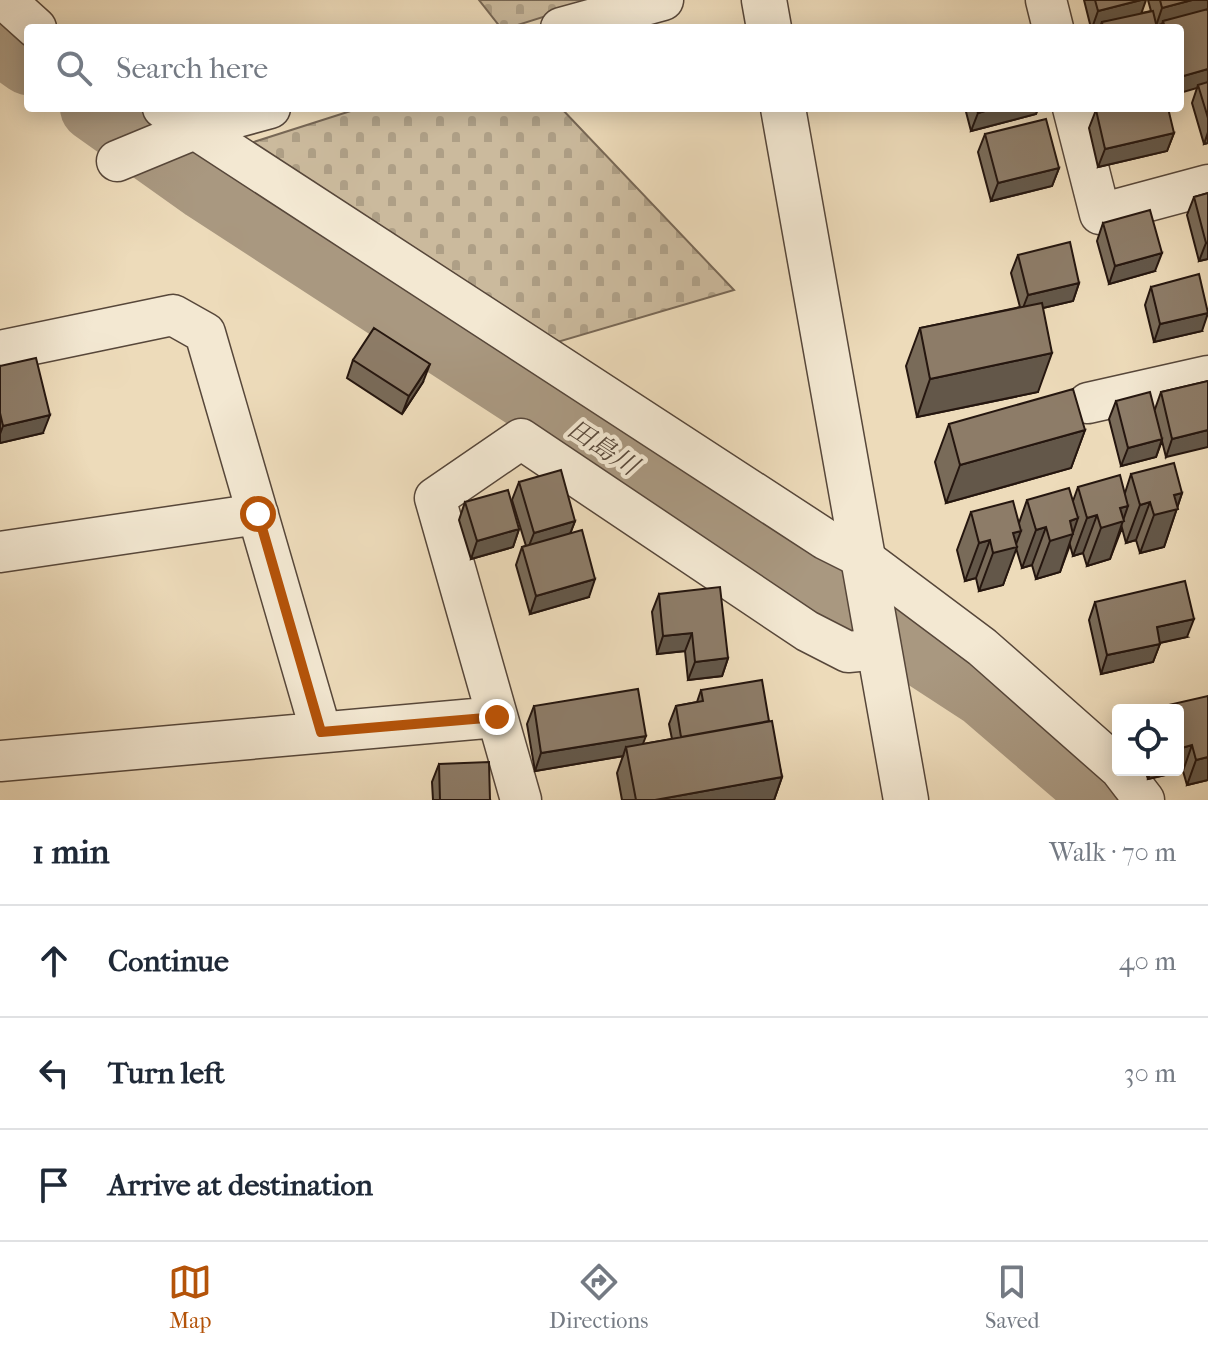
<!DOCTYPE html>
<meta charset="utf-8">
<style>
:root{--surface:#fff;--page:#f2f2f3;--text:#1f2937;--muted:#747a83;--line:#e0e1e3;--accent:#b45309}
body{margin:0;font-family:"IM FELL French Canon","Noto Serif JP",serif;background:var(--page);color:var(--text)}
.controls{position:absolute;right:24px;bottom:24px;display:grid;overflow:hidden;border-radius:8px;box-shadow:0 4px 20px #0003}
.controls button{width:72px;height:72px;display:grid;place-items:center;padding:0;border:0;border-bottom:2px solid var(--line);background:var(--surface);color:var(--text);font:40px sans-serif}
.stop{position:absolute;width:24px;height:24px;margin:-18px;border:6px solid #b45309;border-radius:50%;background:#fff}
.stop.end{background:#b45309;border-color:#fff;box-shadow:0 2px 8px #0008}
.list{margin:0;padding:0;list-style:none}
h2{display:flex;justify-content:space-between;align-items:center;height:104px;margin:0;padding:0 32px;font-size:34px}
h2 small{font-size:26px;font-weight:400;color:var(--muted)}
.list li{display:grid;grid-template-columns:52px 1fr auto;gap:24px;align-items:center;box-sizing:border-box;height:112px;padding:0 32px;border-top:2px solid var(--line)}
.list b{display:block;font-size:30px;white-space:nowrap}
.list em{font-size:26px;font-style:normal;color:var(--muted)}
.icon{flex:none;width:44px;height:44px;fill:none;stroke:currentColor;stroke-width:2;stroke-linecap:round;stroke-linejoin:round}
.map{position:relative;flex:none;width:1208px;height:800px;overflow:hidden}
.search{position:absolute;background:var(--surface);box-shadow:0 4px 20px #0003;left:24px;right:24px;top:24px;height:88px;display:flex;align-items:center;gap:20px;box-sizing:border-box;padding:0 28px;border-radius:8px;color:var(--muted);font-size:30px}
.sheet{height:440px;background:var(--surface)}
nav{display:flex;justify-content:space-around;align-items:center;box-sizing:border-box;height:112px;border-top:2px solid var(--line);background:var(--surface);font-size:22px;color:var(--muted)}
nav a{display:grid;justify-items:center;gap:4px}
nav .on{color:var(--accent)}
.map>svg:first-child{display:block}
.cemetery{fill:url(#cemetery-stones);stroke:#786856;stroke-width:2}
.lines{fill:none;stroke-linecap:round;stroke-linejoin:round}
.river{stroke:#a99880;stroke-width:66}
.minor-casing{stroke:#57473a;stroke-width:43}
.tertiary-casing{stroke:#57473a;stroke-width:47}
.minor{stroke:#f3e8d2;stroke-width:40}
.tertiary{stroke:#f3e8d2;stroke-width:44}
.wall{fill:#796b59;stroke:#25160f;stroke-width:2}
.shaded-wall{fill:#635749;stroke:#25160f;stroke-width:2}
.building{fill:#8d7c68;stroke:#25160f;stroke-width:2}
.route{stroke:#b45309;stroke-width:10}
.labels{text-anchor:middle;stroke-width:8;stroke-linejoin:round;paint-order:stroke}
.water-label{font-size:26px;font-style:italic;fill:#5a4a3c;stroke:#f3e8d2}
</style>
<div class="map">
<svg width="1208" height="800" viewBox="0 0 1208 800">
<defs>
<pattern id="cemetery-stones" width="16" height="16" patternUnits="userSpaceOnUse" patternTransform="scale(2)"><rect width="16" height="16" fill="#cbba9d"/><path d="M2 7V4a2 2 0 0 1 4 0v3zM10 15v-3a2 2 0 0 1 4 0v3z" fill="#ae9f86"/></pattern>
</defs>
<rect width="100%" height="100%" fill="#eddbba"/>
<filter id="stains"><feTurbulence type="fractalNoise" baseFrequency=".0025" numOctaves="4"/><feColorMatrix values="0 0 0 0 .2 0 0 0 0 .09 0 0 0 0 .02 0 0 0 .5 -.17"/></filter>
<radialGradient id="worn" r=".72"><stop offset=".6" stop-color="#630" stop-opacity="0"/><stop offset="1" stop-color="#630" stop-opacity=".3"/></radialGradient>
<path class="cemetery" d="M479,0H597L508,28H501Z
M360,108H561L734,290L544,346L235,148Z"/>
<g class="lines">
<path class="river" d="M0,42L28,62
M93,108L204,187L983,694L1090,786L1100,800"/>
<defs>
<path id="minor" d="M5,0L36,28
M1046,0L1053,28
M561,28L663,0
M163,108L825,539L863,558L982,647L1118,767
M1073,108L1100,214L1208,185
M117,161L197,128L270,108
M0,351L173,315L205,333L321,732
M1088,403L1208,376
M0,552L258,514
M0,761L497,717
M1121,770L1144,800
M521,800L435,498L521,439L807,631L848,652L879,649"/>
<path id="tertiary" d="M764,0L769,28
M783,108L906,800"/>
</defs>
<use href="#minor" class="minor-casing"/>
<use href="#tertiary" class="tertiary-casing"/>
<use href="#minor" class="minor"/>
<use href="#tertiary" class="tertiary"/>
</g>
<path class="wall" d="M1084,0H1141L1142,13L1151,11L1148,0H1208V143L1204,144L1192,103L1197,88L1180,28H1161L1162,24L1156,26L1157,28H1091Z
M965,108H1038L1036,114L971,131Z
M1096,110L1174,133L1167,151L1098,167L1089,128Z
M985,134L1059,168L1052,186L991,201L978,152Z
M1208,193V259L1199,261L1187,215L1194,197Z
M1103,223L1155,271L1109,284L1097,241Z
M1018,255L1079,283L1073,301L1043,308L1038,392L917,417L906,366L920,328L1020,307L1011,273Z
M1151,287L1202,331L1154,342L1145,305Z
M353,360L423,382L402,414L347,378Z
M0,366L43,433L0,443Z
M1208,381L1166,457L1162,441L1156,457L1121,466L1109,419L1116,401L1155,409L1161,392Z
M949,424L1085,430L1071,468L946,503L935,462Z
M1131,474L1182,493L1164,547L1140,553L1136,540L1126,543L1122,528L1110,559L1087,566L1083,553L1073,556L1070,545L1060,572L1036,579L1032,565L1022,568L1016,548L1003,585L979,591L976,578L965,581L957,550L971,512L1019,523L1027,500L1073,501L1078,487L1125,493Z
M519,482L575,521L570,534L589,597L530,614L516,565L522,547L526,546L512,500Z
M465,502L519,529L513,547L471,559L459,520Z
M659,594L728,658L722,676L688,680L685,651L657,654L652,612Z
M1095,602L1187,637L1160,643L1153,662L1101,674L1089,620Z
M701,690L769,721L782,777L774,800H622L617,773L623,756L535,771L527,724L534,706L643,744L672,739L669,724L676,706L697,702Z
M1208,696V780L1187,785L1183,771L1148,779L1145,770H1178Z
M439,764L490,800H433L432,782Z"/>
<path class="shaded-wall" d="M1141,0H1146L1140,17L1102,22L1100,27L1092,28L1098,11Z
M1192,0H1208V12L1163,21L1162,24L1156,26L1162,8Z
M1208,69V85H1198L1197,88L1180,93V77Z
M995,108H1038L1036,114L971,131L978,113Z
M1208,132V143L1204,144Z
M1174,133L1167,151L1098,167L1105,149Z
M1059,168L1052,186L991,201L998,183Z
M1208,242V259L1199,261L1206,243Z
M1162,253L1155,271L1109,284L1115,266Z
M1079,283L1073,301L1021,313L1028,295Z
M1208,313L1202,331L1154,342L1160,324Z
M1052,353L1038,392L917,417L930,379Z
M430,364L423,382L402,414L409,396Z
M50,415L43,433L0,443V434L3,426Z
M1085,430L1071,468L946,503L960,465Z
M1208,430V447L1166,457L1172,439Z
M1162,439L1156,457L1121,466L1128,448Z
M1182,493L1164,547L1140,553L1154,515L1174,495Z
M1150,502L1136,540L1126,543L1140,505Z
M1128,506L1110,559L1087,566L1101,528L1120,508Z
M1097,515L1083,553L1073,556L1087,518Z
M1078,518L1060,572L1036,579L1050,541L1070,521Z
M575,521L568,539L527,551L534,533Z
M1046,527L1032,565L1022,568L1036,530Z
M519,529L513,547L471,559L477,541Z
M1021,531L1015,547H1017L1003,585L979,591L993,553L1013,533Z
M990,540L976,578L965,581L979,543Z
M595,579L589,597L530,614L536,596Z
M1194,619L1187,637L1150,645L1157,627Z
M692,633L685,651L657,654L663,636Z
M1160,644L1153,662L1101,674L1107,655Z
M728,658L722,676L688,680L695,662Z
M646,736L639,754L626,747L623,756L535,771L541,753Z
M1192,745L1183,771L1148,779L1151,770H1178V749Z
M1208,757V780L1187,785L1196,760Z
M782,777L774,800H655Z"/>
<path class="building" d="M1095,0H1141L1098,11Z
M1160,0H1192L1162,8Z
M1208,9V69L1180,77V28H1165L1163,21Z
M1153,11L1157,28H1103L1102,22Z
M1208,82V118L1198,85Z
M976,108H995L978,113Z
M1103,108H1168L1174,133L1105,149L1096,110Z
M1046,119L1059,168L998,183L985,134Z
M1208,193V242L1206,243L1194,197Z
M1150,210L1162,253L1115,266L1103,223Z
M1070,242L1079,283L1028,295L1018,255Z
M1199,274L1208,313L1160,324L1151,287Z
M1042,303L1052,353L930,379L920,328Z
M374,328L430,364L409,396L353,360Z
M36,358L50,415L3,426L0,413V366Z
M1208,381V430L1172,439L1161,392Z
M1073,389L1085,430L960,465L949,424Z
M1150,392L1162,439L1128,448L1116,401Z
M1174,463L1182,493L1174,495L1178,509L1154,515L1150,502L1140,505L1131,474Z
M561,470L575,521L534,533L519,482Z
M1120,475L1128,506L1120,508L1124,521L1101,528L1097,515L1087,518L1078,487Z
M1069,488L1078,518L1070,521L1073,534L1050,541L1046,527L1036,530L1027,500Z
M508,490L519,529L477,541L465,502Z
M1013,501L1021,531L1013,533L1017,547L993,553L990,540L979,543L971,512Z
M582,530L595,579L536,596L522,547Z
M1185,581L1194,619L1157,627L1160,644L1107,655L1095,602Z
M720,587L728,658L695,662L692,633L663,636L659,594Z
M762,680L769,721L681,737L676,706L703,701L701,690Z
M638,689L646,736L541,753L534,706Z
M1208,696V757L1196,760L1192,745L1178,749V710H1147Z
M772,721L782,777L655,800H636L626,747Z
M489,762L490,800H440L439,764Z"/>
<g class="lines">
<path class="route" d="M258,514L321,732L497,717"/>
</g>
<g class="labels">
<g class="water-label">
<text transform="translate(603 447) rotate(33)" y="9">田島川</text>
</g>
</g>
<rect width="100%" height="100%" filter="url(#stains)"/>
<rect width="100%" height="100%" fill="url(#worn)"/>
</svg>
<div class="controls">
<button><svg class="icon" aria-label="locate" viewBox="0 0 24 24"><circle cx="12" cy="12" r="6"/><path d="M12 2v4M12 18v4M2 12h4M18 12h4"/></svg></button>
</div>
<div class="stop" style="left:258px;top:514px"></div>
<div class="stop end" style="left:497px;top:717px"></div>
<div class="search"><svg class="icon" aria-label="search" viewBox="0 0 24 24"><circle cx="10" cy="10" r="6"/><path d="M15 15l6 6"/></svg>Search here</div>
</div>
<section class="sheet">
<h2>1 min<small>Walk · 70 m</small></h2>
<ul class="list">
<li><svg class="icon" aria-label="ahead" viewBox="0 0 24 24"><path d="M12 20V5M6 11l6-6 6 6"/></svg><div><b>Continue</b></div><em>40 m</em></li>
<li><svg class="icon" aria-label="left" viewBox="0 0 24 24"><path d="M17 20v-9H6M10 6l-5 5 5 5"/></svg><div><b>Turn left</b></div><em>30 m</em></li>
<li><svg class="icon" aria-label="arrive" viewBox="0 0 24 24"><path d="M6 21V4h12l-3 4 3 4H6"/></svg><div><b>Arrive at destination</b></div></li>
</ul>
</section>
<nav>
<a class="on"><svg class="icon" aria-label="map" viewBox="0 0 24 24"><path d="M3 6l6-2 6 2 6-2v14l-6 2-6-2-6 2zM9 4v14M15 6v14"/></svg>Map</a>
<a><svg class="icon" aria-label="directions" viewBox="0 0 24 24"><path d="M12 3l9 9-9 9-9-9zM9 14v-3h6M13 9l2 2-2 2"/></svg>Directions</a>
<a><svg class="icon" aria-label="saved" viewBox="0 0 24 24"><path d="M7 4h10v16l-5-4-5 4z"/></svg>Saved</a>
</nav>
